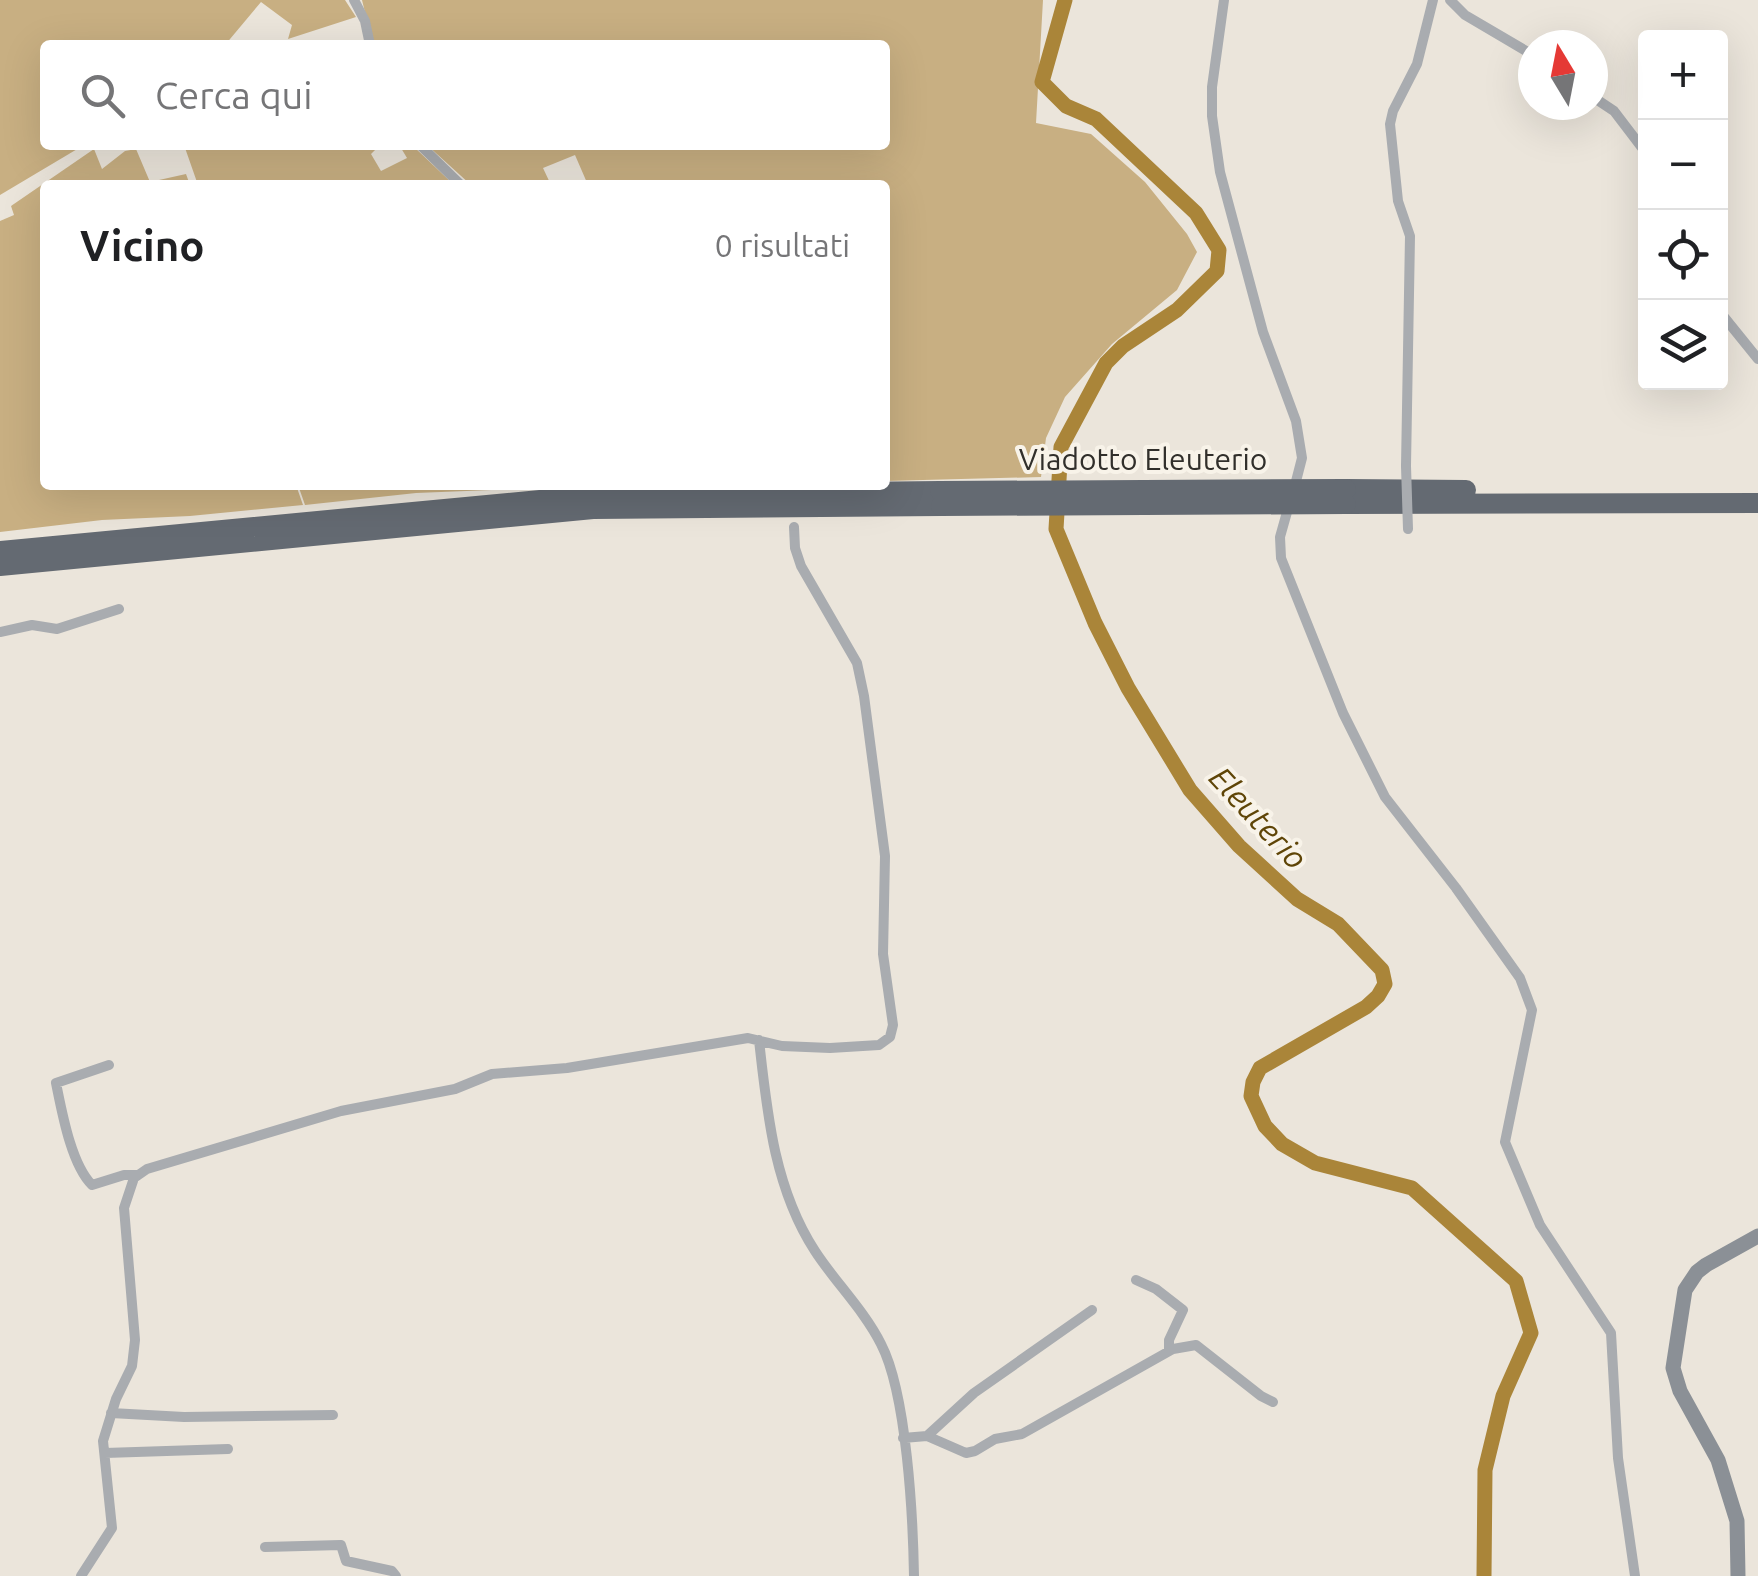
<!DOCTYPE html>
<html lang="it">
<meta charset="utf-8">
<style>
:root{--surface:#fff;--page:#f2f2f2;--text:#202124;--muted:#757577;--line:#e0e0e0}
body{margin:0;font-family:Ubuntu,sans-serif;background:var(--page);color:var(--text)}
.controls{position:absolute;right:30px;top:30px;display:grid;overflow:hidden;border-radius:10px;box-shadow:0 10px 40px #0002}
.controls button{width:90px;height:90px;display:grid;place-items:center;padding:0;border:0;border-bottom:2px solid var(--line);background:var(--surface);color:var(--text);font:50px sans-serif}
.compass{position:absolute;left:1518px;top:30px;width:90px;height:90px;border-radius:50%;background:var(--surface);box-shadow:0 10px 40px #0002;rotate:350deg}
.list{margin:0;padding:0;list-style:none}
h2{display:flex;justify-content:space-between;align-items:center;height:130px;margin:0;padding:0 40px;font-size:42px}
h2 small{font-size:32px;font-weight:400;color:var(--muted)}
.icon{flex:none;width:55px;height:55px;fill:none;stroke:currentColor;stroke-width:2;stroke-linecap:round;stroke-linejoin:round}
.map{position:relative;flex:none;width:1758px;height:1576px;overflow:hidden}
.search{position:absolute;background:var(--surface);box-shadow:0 10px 40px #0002;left:40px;top:40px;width:850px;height:110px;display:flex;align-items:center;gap:25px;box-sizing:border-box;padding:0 35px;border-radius:10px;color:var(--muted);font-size:38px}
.panel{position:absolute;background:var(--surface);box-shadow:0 10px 40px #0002;left:40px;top:180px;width:850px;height:310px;border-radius:10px}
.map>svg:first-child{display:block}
.green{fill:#c8af82}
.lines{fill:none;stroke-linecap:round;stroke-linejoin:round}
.river{stroke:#aa8539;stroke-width:15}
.street{stroke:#a9acb0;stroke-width:10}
.secondary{stroke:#8b9096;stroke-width:15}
.highway{stroke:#646a72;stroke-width:20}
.street-bridge{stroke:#a9acb0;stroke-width:10}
.highway-bridge{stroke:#646a72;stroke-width:20}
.labels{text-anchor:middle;stroke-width:8;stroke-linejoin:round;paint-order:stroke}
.street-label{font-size:30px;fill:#312f2b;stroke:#f8f3e9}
.water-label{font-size:32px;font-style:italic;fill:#5f4507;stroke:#f8f3e9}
</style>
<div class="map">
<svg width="1758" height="1576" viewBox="0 0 1758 1576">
<rect width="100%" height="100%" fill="#ebe5db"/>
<path class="green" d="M0,0H345L356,17L288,39L292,25L261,2L225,45H45V145H84L0,195Z
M362,0H1043L1036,123L1091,134L1145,182L1187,234L1197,252L1177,290L1112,344L1065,397L1046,438L1041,477L885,481V185H588L575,155L543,168L551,185H471L427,145H885V45H373Z
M184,145H380L371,154L381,171L407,158L401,148L412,145L454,185H198Z
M94,149L102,169L125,151L136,149L150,182L186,174L190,185H45V485H296L303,505L190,516L102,520L0,532V221L14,215L11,206Z
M298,485H613L416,493L305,505Z"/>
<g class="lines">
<path class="river" d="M1065,0L1042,82L1066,106L1096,119L1196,213L1219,250L1217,271L1177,310L1123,346L1106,363L1061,447L1056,529L1095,623L1128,688L1190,790L1239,846L1297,899L1338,924L1382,970L1385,984L1378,996L1366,1007L1260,1068L1253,1082L1251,1096L1265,1126L1282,1144L1315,1163L1412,1188L1516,1281L1531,1333L1503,1396L1485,1470L1484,1576"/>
<path class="street" d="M354,0L365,21L370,45
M1224,0L1212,87V116L1220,172L1263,332L1296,421L1302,458L1294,489
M1450,0L1465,15L1533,55
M1593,97L1614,111L1646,153
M420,145L461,185
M1720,312L1758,359
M1406,466L1410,236L1398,201L1390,124L1393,111L1417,64L1433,0
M1289,505L1280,537L1281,558L1343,713L1385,797L1456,888L1520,978L1532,1010L1505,1142L1540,1225L1611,1333L1618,1458L1635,1576
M0,632L32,625L57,629L119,609
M759,1040C767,1112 774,1188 815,1251C835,1282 864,1310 881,1344C907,1394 913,1518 914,1576
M109,1065L56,1083C62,1112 71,1164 92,1185L124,1175H137
M1136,1280L1156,1289L1183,1310L1169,1340V1351
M111,1413L184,1417L333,1415
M927,1436L974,1393L1092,1310
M903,1438L927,1436L966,1453L975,1451L995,1439L1022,1434L1173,1349L1196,1345L1261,1396L1273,1402
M105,1453L228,1449
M265,1547L341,1545L346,1561L392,1571L396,1576
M81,1576L112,1528L103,1441L116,1399L132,1366L135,1340L124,1208L134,1178L147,1169L341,1111L455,1089L492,1074L567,1068L748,1038L782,1046L830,1048L879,1045L890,1037L893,1025L883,954L885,856L864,696L857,663L801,566L795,548L794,527"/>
<path class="secondary" d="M1738,1576L1737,1521L1718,1460L1680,1391L1673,1368L1685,1290L1697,1272L1706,1265L1758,1236"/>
<path class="highway" d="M1346,489L1466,490
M1346,504L1758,503
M0,551L592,495L940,491
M0,566L593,509L941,506"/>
<path class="street-bridge" d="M1406,466L1408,529"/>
<path class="highway-bridge" d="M940,491L1346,489
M941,506L1346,504"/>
</g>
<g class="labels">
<g class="street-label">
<text x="1143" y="470">Viadotto Eleuterio</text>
</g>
<g class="water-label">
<text transform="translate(1258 818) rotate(47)" y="11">Eleuterio</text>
</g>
</g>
</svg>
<div class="controls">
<button>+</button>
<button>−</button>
<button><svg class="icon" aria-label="locate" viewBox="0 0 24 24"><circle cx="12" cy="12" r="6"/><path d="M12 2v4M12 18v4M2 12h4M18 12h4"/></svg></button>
<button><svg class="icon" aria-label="layers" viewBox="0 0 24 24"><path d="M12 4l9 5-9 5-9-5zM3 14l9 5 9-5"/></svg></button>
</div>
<svg class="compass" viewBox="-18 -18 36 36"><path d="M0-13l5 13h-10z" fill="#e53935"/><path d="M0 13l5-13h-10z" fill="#757577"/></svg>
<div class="search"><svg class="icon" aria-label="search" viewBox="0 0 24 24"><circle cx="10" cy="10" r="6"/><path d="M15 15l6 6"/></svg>Cerca qui</div>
<section class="panel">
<h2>Vicino<small>0 risultati</small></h2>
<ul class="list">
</ul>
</section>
</div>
